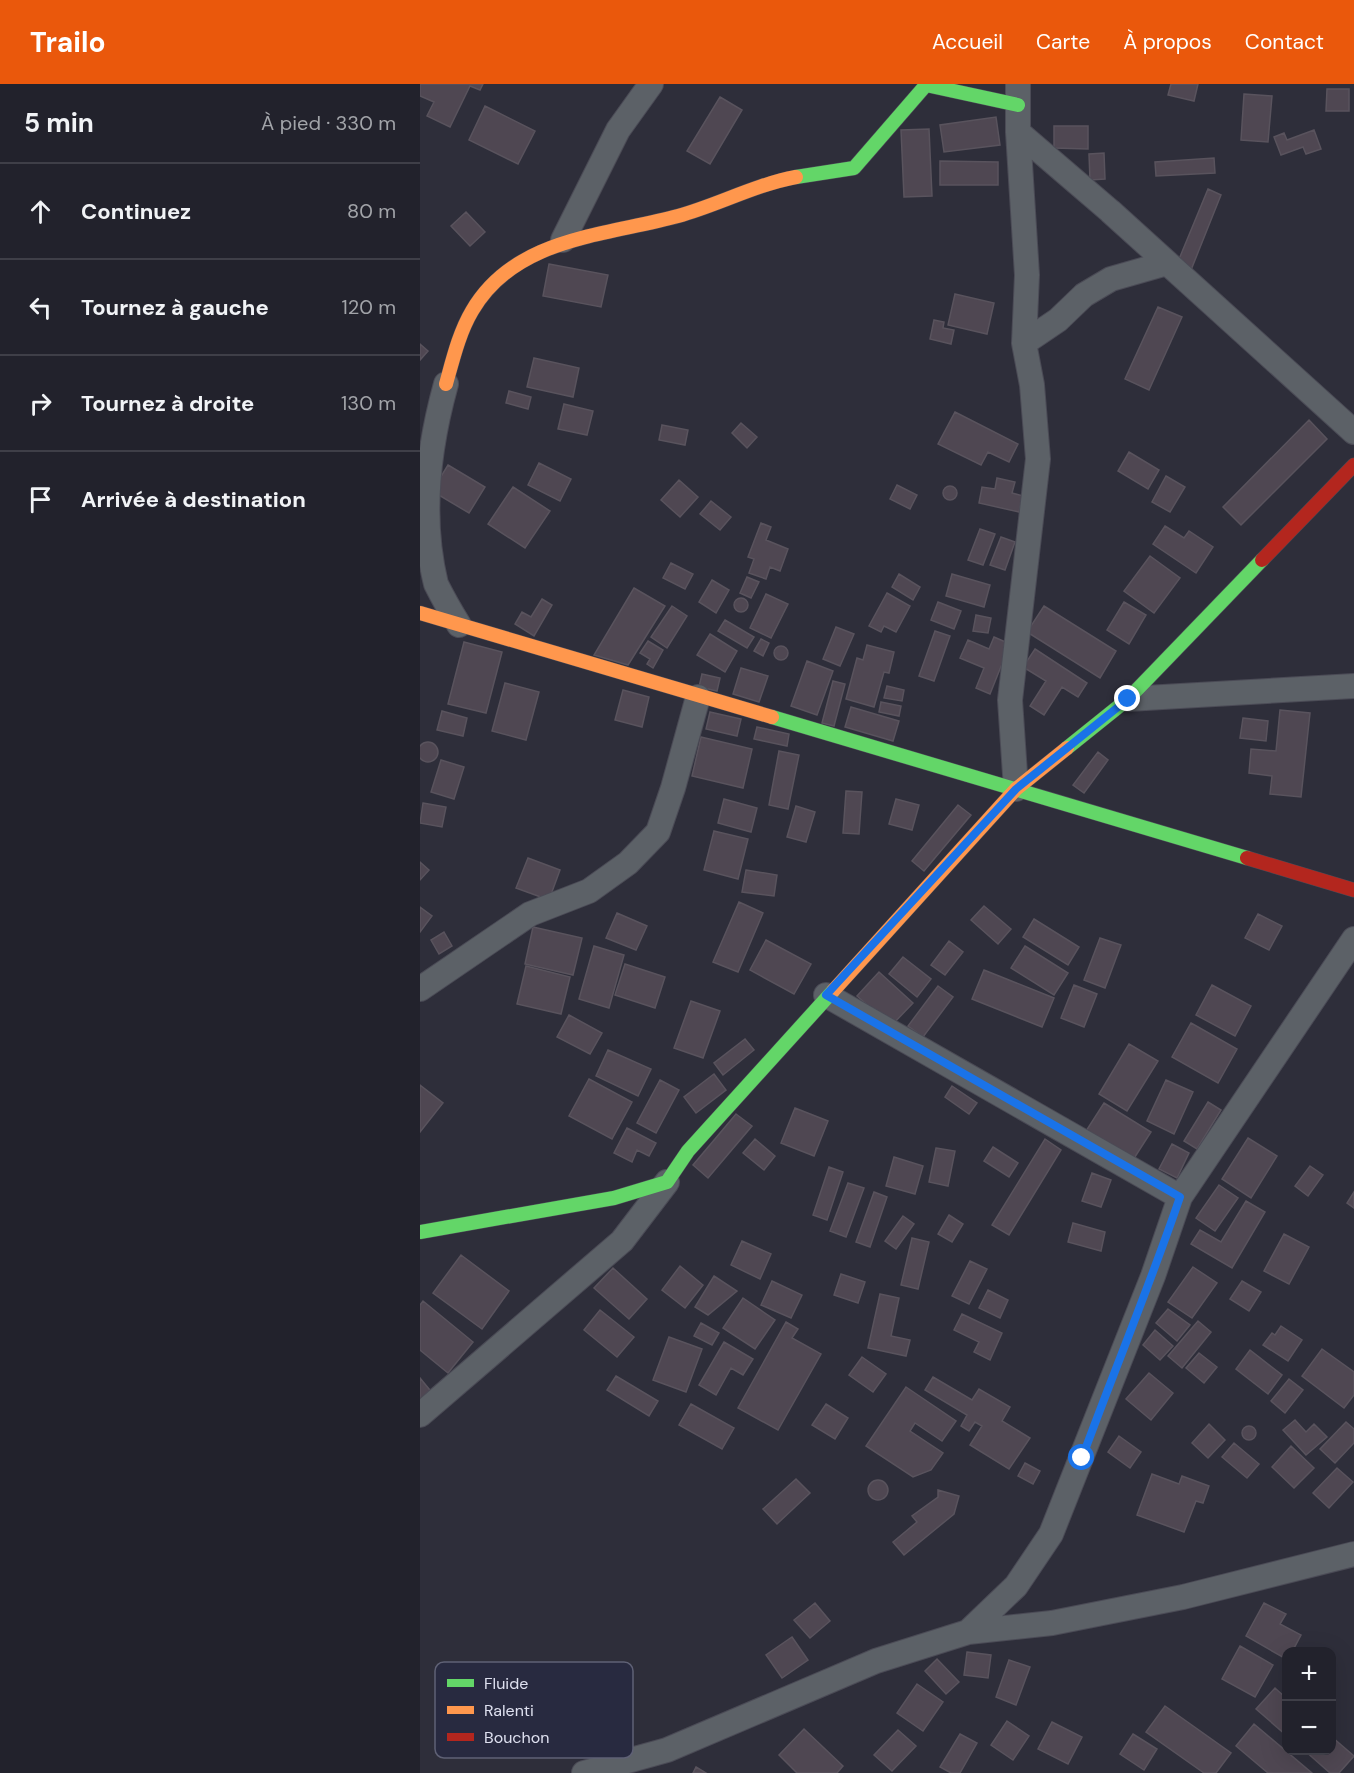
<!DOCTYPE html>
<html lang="fr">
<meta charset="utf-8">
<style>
:root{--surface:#22222c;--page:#2a2a34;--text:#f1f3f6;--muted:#a2a4a9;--line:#3f3f48;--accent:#ea580c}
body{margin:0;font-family:"DM Sans",sans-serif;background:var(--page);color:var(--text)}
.controls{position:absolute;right:18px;bottom:18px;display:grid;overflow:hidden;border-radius:12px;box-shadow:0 6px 24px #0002}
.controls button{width:54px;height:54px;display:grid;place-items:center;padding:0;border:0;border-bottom:2px solid var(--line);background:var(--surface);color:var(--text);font:30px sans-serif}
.stop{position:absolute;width:18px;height:18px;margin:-14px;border:4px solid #1a73e8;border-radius:50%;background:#fff}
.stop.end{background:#1a73e8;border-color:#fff;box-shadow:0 2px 6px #0008}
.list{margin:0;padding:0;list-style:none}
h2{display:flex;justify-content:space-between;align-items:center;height:78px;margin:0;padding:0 24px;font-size:26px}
h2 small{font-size:20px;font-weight:400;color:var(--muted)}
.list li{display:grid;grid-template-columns:39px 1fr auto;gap:18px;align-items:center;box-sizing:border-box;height:96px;padding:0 24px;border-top:2px solid var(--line)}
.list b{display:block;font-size:22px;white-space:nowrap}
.list em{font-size:20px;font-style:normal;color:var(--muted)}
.icon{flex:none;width:33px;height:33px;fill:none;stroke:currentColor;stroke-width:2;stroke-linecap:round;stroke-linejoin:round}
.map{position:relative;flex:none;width:934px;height:1689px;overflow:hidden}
header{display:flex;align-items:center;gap:36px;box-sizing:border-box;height:84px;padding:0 30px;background:var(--accent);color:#fff}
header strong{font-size:28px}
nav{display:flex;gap:33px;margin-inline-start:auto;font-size:21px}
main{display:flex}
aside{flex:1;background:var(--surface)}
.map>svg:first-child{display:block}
.building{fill:#4f4752;stroke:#59535d;stroke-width:1.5}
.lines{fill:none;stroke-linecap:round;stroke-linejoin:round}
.street-casing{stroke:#4b4b56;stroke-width:26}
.fast-casing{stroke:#4b4b56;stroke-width:15}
.slow-casing{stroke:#4b4b56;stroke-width:15}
.jam-casing{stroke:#4b4b56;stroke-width:15}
.street{stroke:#5c6167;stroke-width:24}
.fast{stroke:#63d668;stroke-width:14}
.slow{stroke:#ff974d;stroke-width:14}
.jam{stroke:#b3261e;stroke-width:14}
.route{stroke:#1a73e8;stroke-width:8}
.key{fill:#282a40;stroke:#5f6175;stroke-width:1.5}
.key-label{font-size:16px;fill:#dee0ef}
</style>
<header>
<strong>Trailo</strong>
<nav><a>Accueil</a><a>Carte</a><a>À propos</a><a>Contact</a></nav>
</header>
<main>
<aside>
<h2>5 min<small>À pied · 330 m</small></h2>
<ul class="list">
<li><svg class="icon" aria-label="ahead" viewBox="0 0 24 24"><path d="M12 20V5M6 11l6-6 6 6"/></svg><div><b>Continuez</b></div><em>80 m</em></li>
<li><svg class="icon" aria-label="left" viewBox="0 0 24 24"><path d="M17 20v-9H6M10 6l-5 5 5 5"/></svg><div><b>Tournez à gauche</b></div><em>120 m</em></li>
<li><svg class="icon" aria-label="right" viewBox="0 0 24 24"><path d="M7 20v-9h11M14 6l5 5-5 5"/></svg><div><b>Tournez à droite</b></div><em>130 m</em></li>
<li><svg class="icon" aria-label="arrive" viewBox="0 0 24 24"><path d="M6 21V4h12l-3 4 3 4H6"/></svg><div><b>Arrivée à destination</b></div></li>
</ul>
</aside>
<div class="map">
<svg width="934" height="1689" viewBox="0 0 934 1689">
<rect width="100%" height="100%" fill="#2e2e3a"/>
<path class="building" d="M0,0H63L60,6L50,2L30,43L7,32L14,18L0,12Z
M751,0H778L774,17L748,11Z
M907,5H929V27H906Z
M824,10L852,12L848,58L821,56Z
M300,13L322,26L290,80L267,67Z
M65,22L115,47L98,80L49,56Z
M576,33L580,61L524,68L520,41Z
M634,42H668V65L634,64Z
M509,45L512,112L484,113L481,46Z
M894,46L901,65L886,70L883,63L861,71L854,53L864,49L867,56Z
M684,69L685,95L670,96L669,70Z
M794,74L795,89L736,92L735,78Z
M520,77L578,78V101H520Z
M788,105L801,111L771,186L757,180Z
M46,128L65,148L50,162L31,142Z
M129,180L188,191L181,223L123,212Z
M535,210L574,219L567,250L528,241Z
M738,223L762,233L729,306L705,295Z
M514,236L524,238L523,244L534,246L531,260L510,255Z
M0,260L8,267L0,276Z
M114,274L159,284L153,313L107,303Z
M89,307L111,313L108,325L86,319Z
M144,320L173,327L167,351L138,345Z
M535,328L598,360L589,378L568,368L561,381L518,360Z
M889,336L907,355L821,441L803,423Z
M321,339L337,353L327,364L312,349Z
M242,341L268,346L265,361L239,356Z
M709,368L739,386L728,405L698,387Z
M119,379L151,395L140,417L108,401Z
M28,381L65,403L49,429L12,407Z
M746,392L765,403L750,428L732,418Z
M577,394L595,398L592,409L603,412L599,428L559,419L562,403L575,405Z
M259,396L278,413L260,433L241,416Z
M477,401L497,411L490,425L470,415Z
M523 409a7 7 0 1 1 14 0a7 7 0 1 1-14 0Z
M93,403L130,427L105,464L68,440Z
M291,417L311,433L300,446L280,430Z
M341,439L351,443L346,456L368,465L360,487L350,483L346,495L329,489L334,475L328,473Z
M745,442L764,454L769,447L793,463L776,489L733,460Z
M560,445L575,450L563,481L548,476Z
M581,453L595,458L585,486L570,481Z
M730,472L760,494L734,529L704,507Z
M251,479L273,490L265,505L243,494Z
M479,490L500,503L493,516L472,503Z
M532,490L570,501L564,523L526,512Z
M327,493L339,498L331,514L320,509Z
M292,496L309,506L296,529L279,518Z
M214,504L245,522L208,581L174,571Z
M467,509L490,522L476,548L464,542L461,548L449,542Z
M346,510L368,520L351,554L330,544Z
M314 521a7 7 0 1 1 14 0a7 7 0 1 1-14 0Z
M122,515L132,521L114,552L95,540L102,528L111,533Z
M518,518L541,527L534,545L511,536Z
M704,518L726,531L709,560L687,546Z
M252,522L267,532L247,564L231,553Z
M624,522L696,567L680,594L607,548Z
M556,531L571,534L568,549L553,547Z
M305,536L334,553L327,564L298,547Z
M416,543L434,550L420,582L403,575Z
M515,547L530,552L514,597L499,592Z
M290,550L317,567L305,588L277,571Z
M574,553L590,560L570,610L556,604L564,584L540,574L548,556L569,565Z
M341,555L349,559L343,572L334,567Z
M228,557L243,566L233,584L227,580L230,575L220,569Z
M44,558L82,568L66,629L28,620Z
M447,561L474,568L469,589L464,588L454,623L426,615L437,574L443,576Z
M354 569a7 7 0 1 1 14 0a7 7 0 1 1-14 0Z
M615,565L667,599L658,613L642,603L624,631L610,622L626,597L603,583Z
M387,577L413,587L397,631L371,622Z
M321,584L348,592L339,618L313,610Z
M282,590L300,594L297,607L279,603Z
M413,597L425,600L414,642L402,639Z
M85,599L119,608L106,656L72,647Z
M467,602L484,606L482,617L464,614Z
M203,606L229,613L222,643L195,636Z
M461,618L481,622L479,632L459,628Z
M431,623L479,637L473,657L425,643Z
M860,626L890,629L881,713L850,710L852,692L829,689L831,665L856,667Z
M22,627L47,634L43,652L17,646Z
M290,628L321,635L317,652L286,645Z
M823,634L848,637L846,657L820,654Z
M337,643L369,650L367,662L334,655Z
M281,653L332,665L323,704L272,692Z
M-2 668a10 10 0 1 1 20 0a10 10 0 1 1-20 0Z
M359,667L379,671L368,725L349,721Z
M678,668L688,676L664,709L653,701Z
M21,676L44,683L34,715L11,708Z
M426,707L442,708L439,750L423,749Z
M304,715L337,724L331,748L298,739Z
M476,715L499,721L492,746L469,740Z
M3,719L26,723L22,743L0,739Z
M538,721L551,731L504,787L492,777Z
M376,722L395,728L386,758L367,753Z
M294,747L328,755L318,795L284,786Z
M108,774L140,786L129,816L96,804Z
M0,778L9,786L0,796Z
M326,786L357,791L354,812L322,808Z
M319,818L343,829L318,888L293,878Z
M564,822L591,845L578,860L551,836Z
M0,823L12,832L0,848Z
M197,829L227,842L216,866L186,854Z
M838,830L862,842L849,866L825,854Z
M614,835L659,863L648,881L603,853Z
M113,843L162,854L153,891L105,880Z
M24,848L32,862L19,870L11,856Z
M680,854L701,861L685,904L664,896Z
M346,856L391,880L374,910L330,886Z
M529,857L543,868L525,891L511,881Z
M174,862L204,871L189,924L159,915Z
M605,862L648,889L634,911L591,884Z
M483,873L511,895L497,913L469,890Z
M205,880L245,893L235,924L195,911Z
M106,882L150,893L141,930L97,920Z
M564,886L634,914L622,943L552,915Z
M459,888L493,919L471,942L437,912Z
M654,901L677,910L664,943L641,934Z
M792,901L831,922L815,952L776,931Z
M518,902L533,913L503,953L488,942Z
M271,917L300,927L283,974L254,964Z
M149,931L182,949L170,970L137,953Z
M771,939L817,965L798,999L752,973Z
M325,955L334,966L303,991L294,979Z
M709,960L738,977L707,1027L679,1010Z
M188,966L231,985L218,1012L176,992Z
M294,990L306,1006L276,1029L264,1013Z
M169,995L212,1018L192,1055L149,1032Z
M240,996L259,1006L236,1049L217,1039Z
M746,996L773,1008L754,1050L727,1037Z
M0,1001L23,1019L0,1048Z
M532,1002L557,1019L549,1030L525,1013Z
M788,1018L801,1026L777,1065L764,1057Z
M684,1019L731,1048L713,1076L666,1047Z
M375,1024L408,1037L394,1072L361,1059Z
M316,1030L332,1042L288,1094L273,1081Z
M207,1044L236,1059L229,1072L217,1066L212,1078L194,1069Z
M828,1054L857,1072L831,1114L802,1095Z
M335,1055L355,1072L344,1086L323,1069Z
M625,1055L641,1066L589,1151L572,1141Z
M752,1060L769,1069L757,1094L739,1085Z
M573,1063L598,1079L589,1093L564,1077Z
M516,1064L535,1067L528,1102L509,1098Z
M474,1073L503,1082L495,1110L466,1102Z
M890,1082L903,1091L888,1112L875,1102Z
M409,1083L423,1088L407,1136L393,1131Z
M672,1089L691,1096L681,1123L662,1117Z
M428,1099L444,1104L426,1153L410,1147Z
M799,1101L818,1114L795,1147L776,1134Z
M454,1108L467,1113L450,1163L436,1158Z
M934,1108V1124L927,1119Z
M826,1117L845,1128L812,1184L771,1160L780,1146L801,1158Z
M529,1131L543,1140L532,1158L518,1150Z
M483,1132L494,1140L476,1165L465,1157Z
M653,1139L685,1148L681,1167L648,1158Z
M864,1150L889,1163L869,1200L844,1187Z
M492,1154L509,1158L498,1205L481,1201Z
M322,1157L351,1170L340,1195L311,1181Z
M41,1171L89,1207L62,1245L13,1209Z
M550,1177L567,1185L549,1220L532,1212Z
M260,1182L283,1201L265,1224L242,1206Z
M773,1183L797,1199L772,1234L748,1218Z
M193,1184L227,1215L209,1235L174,1204Z
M421,1190L445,1198L438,1219L414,1211Z
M294,1192L317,1207L288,1231L275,1223Z
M352,1197L382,1211L371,1234L341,1221Z
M822,1197L841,1208L829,1227L810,1215Z
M568,1206L588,1216L580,1234L559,1224Z
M460,1210L479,1214L471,1252L490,1256L486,1272L448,1264Z
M323,1214L355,1236L335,1265L303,1244Z
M3,1217L53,1258L28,1289L0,1266V1221Z
M748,1225L770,1241L757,1257L736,1239Z
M180,1226L214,1253L197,1273L164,1246Z
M542,1230L582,1249L570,1276L554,1268L559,1258L534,1246Z
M778,1237L791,1248L762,1284L748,1272Z
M366,1238L378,1245L372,1254L401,1270L358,1346L318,1324Z
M281,1239L299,1249L292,1261L274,1252Z
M861,1242L882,1256L868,1277L843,1261L852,1249L855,1251Z
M735,1246L753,1262L740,1276L723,1261Z
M249,1253L282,1265L266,1308L233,1296Z
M304,1258L333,1275L323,1291L311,1284L296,1311L279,1301Z
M902,1265L934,1288V1311L924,1324L882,1292Z
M830,1266L862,1291L848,1310L816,1285Z
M779,1269L797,1283L784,1299L766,1284Z
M442,1273L466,1290L453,1308L429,1291Z
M729,1289L753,1309L731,1336L706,1315Z
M196,1292L238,1317L229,1332L187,1306Z
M513,1293L552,1316L559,1305L590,1323L582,1337L610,1354L589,1385L550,1361L562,1342L555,1338L549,1347L541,1342L547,1331L505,1306Z
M0,1294L14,1311L0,1323Z
M869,1295L883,1306L865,1329L851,1317Z
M486,1303L536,1337L522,1357L495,1339L490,1347L523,1369L511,1386L493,1393L446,1362Z
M271,1320L314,1344L302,1365L259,1341Z
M406,1320L428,1334L415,1355L392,1341Z
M875,1336L886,1348L894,1340L907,1353L886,1371L863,1346Z
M926,1338L934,1345V1359L915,1379L900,1365Z
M789,1340L805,1356L788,1374L772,1359Z
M822 1349a7 7 0 1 1 14 0a7 7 0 1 1-14 0Z
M699,1352L721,1368L710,1384L688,1368Z
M814,1359L839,1380L827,1394L802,1373Z
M871,1362L894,1384L874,1404L852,1383Z
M605,1379L620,1387L613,1400L598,1392Z
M917,1384L933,1398L909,1424L893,1409Z
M732,1390L759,1400L762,1392L789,1402L783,1419L776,1417L764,1448L717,1431Z
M376,1395L390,1409L357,1440L343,1425Z
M448 1406a10 10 0 1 1 20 0a10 10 0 1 1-20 0Z
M518,1406L539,1412L534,1430L484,1471L473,1458L497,1438L492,1432L518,1413Z
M395,1519L410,1537L390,1554L374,1536Z
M844,1519L866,1530L860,1540L881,1551L872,1568H866V1575L826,1552Z
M372,1553L388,1576L362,1594L346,1571Z
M820,1562L853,1581L835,1613L802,1595Z
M547,1568L571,1571L568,1594L544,1591Z
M517,1575L539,1598L526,1610L505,1587Z
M589,1576L610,1583L596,1621L576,1613Z
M497,1600L523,1618L503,1647L477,1629Z
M855,1604L866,1614V1651L836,1625Z
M745,1622L811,1669L796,1689H784L726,1648Z
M587,1637L609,1652L593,1676L571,1661Z
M632,1638L662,1653L648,1680L618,1665Z
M834,1640L892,1689H848L816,1662Z
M384,1645L423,1682L417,1689H377L359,1671Z
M478,1646L496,1662L472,1687L454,1671Z
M540,1650L557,1659L540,1689H531L520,1683Z
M713,1650L737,1665L724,1686L700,1670Z
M912,1653L934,1672L919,1689H910L884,1666H912Z
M276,1683L286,1689H273Z"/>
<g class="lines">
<defs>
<path id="street" d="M598,48L690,127L934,348
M143,156L198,46L231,0
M604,259L638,236L664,211L691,195L747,179
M26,300C8,365 0,435 16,500C23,514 31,528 39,541
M708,615L934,602
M596,705L590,616L618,375L612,301L604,259L607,191L598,48V0
M0,905L110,830L169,807L208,779L238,748L253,704L278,613
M406,911L760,1113
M0,1331L202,1157L247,1098
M548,1548L596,1502L631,1450L733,1192L760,1113L934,855
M164,1689L247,1666L456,1577L548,1548L632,1539L763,1513L934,1470"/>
<path id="fast" d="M376,93L434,84L506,1L598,21
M352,633L827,774
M647,664L708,615L842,476
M0,1148L194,1114L247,1098L268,1067L413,907"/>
<path id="slow" d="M26,300C33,275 39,249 52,227C95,153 185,152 258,132C298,121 334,101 376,93
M0,529L352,633
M413,907L596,705L647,664"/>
<path id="jam" d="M842,476L934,381
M827,774L934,806"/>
</defs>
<use href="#street" class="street-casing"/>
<use href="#fast" class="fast-casing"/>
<use href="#slow" class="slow-casing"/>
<use href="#jam" class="jam-casing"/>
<use href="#street" class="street"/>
<use href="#fast" class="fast"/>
<use href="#slow" class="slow"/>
<use href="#jam" class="jam"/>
</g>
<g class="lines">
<path class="route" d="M662,1374C694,1287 730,1201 760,1113L406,911L596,705L708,615"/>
</g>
<rect x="15" y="1578" width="198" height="96" rx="9" class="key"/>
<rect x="27" y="1595" width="27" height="8" fill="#63d668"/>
<rect x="27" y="1622" width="27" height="8" fill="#ff974d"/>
<rect x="27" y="1649" width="27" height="8" fill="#b3261e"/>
<g class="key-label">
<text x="64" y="1605">Fluide</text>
<text x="64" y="1632">Ralenti</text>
<text x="64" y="1659">Bouchon</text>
</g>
</svg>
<div class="controls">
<button>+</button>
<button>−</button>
</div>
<div class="stop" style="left:662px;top:1374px"></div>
<div class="stop end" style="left:708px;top:615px"></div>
</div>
</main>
